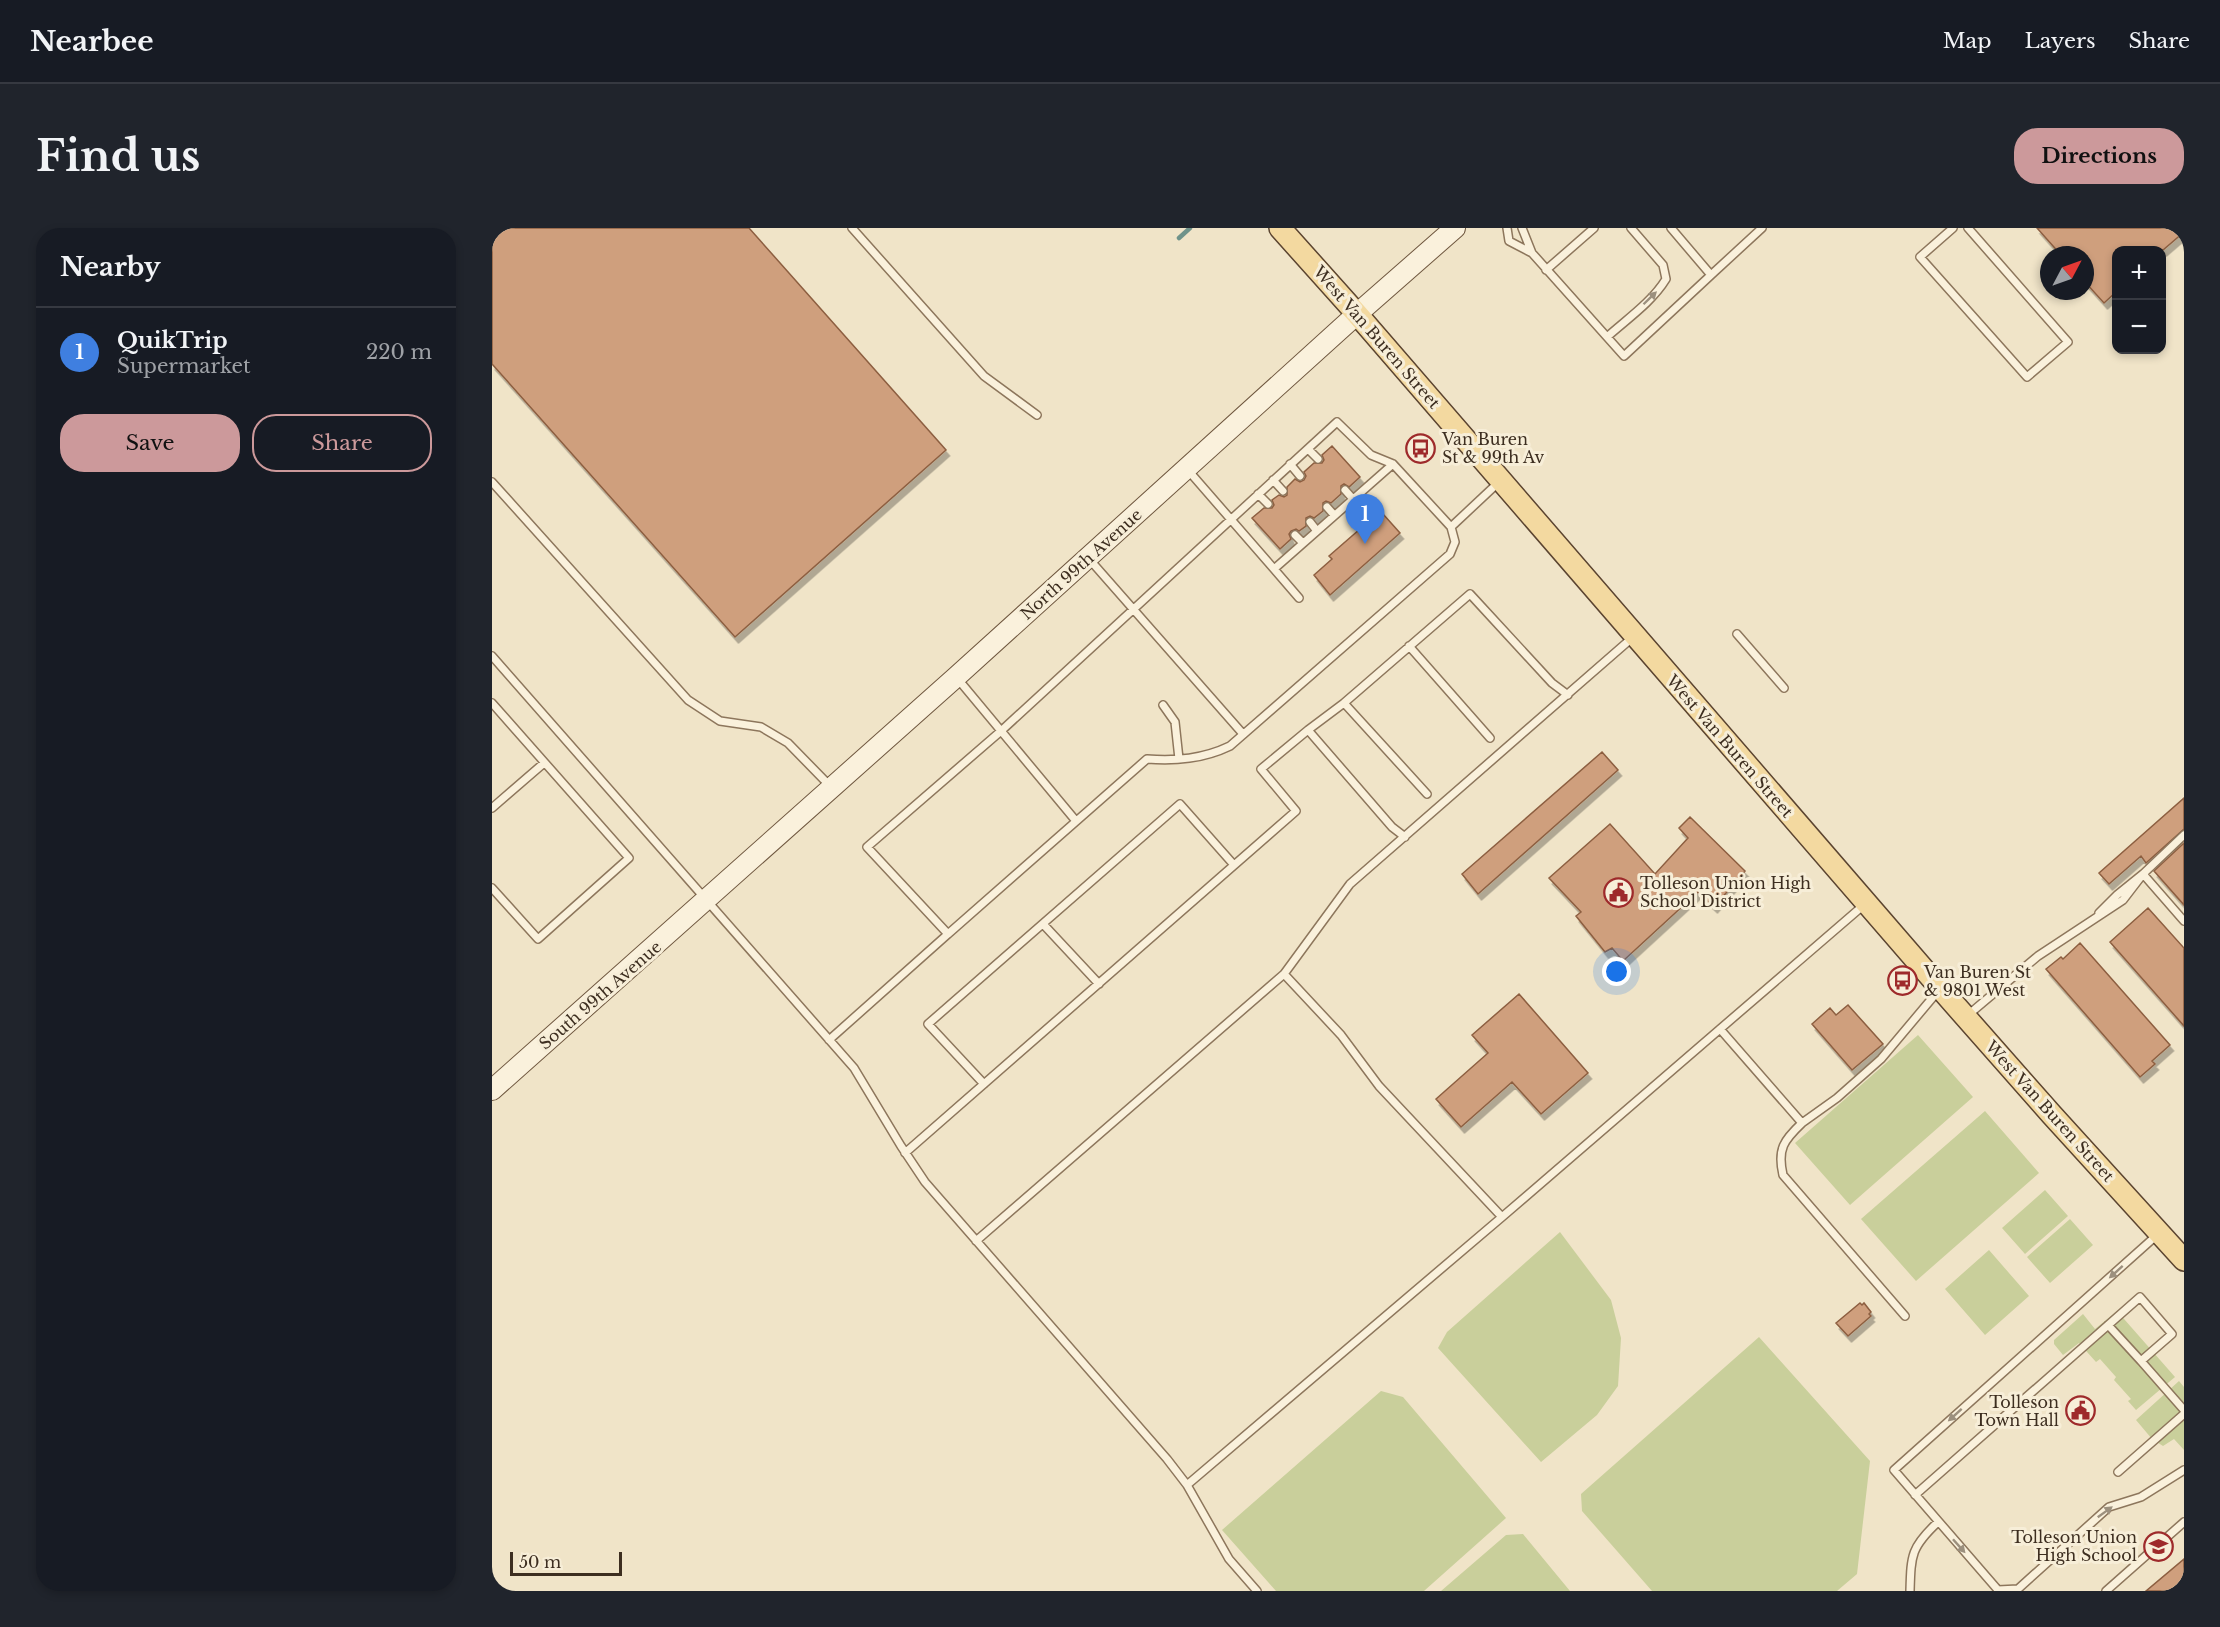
<!DOCTYPE html>
<meta charset="utf-8">
<style>
:root{--surface:#171b24;--page:#20242c;--text:#f1f3f6;--muted:#9ea1a6;--line:#363941;--accent:#cc999b}
body{margin:0;font-family:"Libre Baskerville",serif;background:var(--page);color:var(--text)}
.controls{position:absolute;right:18px;top:18px;display:grid;overflow:hidden;border-radius:12px;box-shadow:0 3px 9px #0003}
.controls button{width:54px;height:54px;display:grid;place-items:center;padding:0;border:0;border-bottom:2px solid var(--line);background:var(--surface);color:var(--text);font:30px sans-serif}
.compass{position:absolute;left:1548px;top:18px;width:54px;height:54px;border-radius:50%;background:var(--surface);box-shadow:0 3px 9px #0003;rotate:49deg}
.scale{position:absolute;left:18px;bottom:15px;width:112px;box-sizing:border-box;padding-left:6px;border:3px solid #3d2e20;border-top:0;font-size:16px;line-height:21px;white-space:nowrap;color:#3d2e20;-webkit-text-stroke:4px #f7eed8;paint-order:stroke}
.you{position:absolute;left:1125px;top:744px;width:21px;height:21px;margin:-15px;border:4px solid #fff;border-radius:50%;background:#1a73e8;box-shadow:0 0 0 9px #1a73e833}
.badge{display:grid;place-items:center;width:39px;height:39px;border-radius:50%;background:var(--accent);color:#fff;font-size:20px;font-weight:700}
.pin{position:absolute;translate:-50% -50px;filter:drop-shadow(0 2px 3px #0008)}
.pin::after{content:'';position:absolute;top:32px;width:21px;height:18px;background:inherit;clip-path:polygon(0 0,100% 0,50% 100%)}
.list{margin:0;padding:0;list-style:none}
h2{display:flex;justify-content:space-between;align-items:center;height:78px;margin:0;padding:0 24px;font-size:26px}
h2 small{font-size:20px;font-weight:400;color:var(--muted)}
.list li{display:grid;grid-template-columns:39px 1fr auto;gap:18px;align-items:center;box-sizing:border-box;height:90px;padding:0 24px;border-top:2px solid var(--line)}
.list b{display:block;font-size:22px;white-space:nowrap}
.list p{margin:0;font-size:20px;white-space:nowrap;color:var(--muted)}
.list em{font-size:20px;font-style:normal;color:var(--muted)}
.actions{display:flex;gap:12px;padding:18px 24px}
.actions a{flex:1;padding:14px 0;border:2px solid var(--accent);border-radius:24px;text-align:center;font-size:21px;color:var(--accent)}
.actions .main{background:var(--accent);color:#111}
.map{position:relative;flex:none;width:1692px;height:1363px;overflow:hidden;border-radius:24px}
header{display:flex;align-items:center;gap:36px;box-sizing:border-box;height:84px;padding:0 30px;background:var(--surface);border-bottom:2px solid var(--line)}
header strong{font-size:28px}
nav{display:flex;gap:33px;margin-inline-start:auto;font-size:21px}
.intro{display:flex;align-items:center;justify-content:space-between;box-sizing:border-box;height:144px;padding:0 36px}
h1{margin:0;font-size:42px}
.button{padding:15px 27px;border-radius:24px;background:var(--accent);color:#111;font-size:21px;font-weight:700}
main{display:flex;gap:36px;padding:0 36px}
aside{flex:1;background:var(--surface);border-radius:24px;box-shadow:0 3px 9px #0003}
.map>svg:first-child{display:block}
.green{fill:#c9cf9b}
.lines{fill:none;stroke-linecap:round;stroke-linejoin:round}
.stream{stroke:#6f938a;stroke-width:4.5}
.building{fill:#cf9f7d;stroke:#8d5f41;stroke-width:1.5;filter:url(#shadow)}
.lane-casing{stroke:#8d765c;stroke-width:10}
.secondary-casing{stroke:#6f573f;stroke-width:22}
.primary-casing{stroke:#5b4430;stroke-width:24}
.lane{stroke:#faf1dc;stroke-width:7}
.secondary{stroke:#faf1dc;stroke-width:20}
.primary{stroke:#f3d9a0;stroke-width:21}
.oneway{fill:#9c907e}
.labels{text-anchor:middle;stroke-width:6;stroke-linejoin:round;paint-order:stroke}
.street-label{font-size:16px;fill:#3d2e20;stroke:#f7eed8}
.poi-label{font-size:16px;fill:#3d2e20;stroke:#f7eed8;text-anchor:start}
</style>
<header>
<strong>Nearbee</strong>
<nav><a>Map</a><a>Layers</a><a>Share</a></nav>
</header>
<div class="intro"><h1>Find us</h1><a class="button">Directions</a></div>
<main>
<aside>
<h2>Nearby<small></small></h2>
<ul class="list">
<li><span class="badge" style="background:#3f7fe0">1</span><div><b>QuikTrip</b><p>Supermarket</p></div><em>220 m</em></li>
</ul>
<div class="actions"><a class="main">Save</a><a>Share</a></div>
</aside>
<div class="map">
<svg width="1692" height="1363" viewBox="0 0 1692 1363">
<defs>
<filter id="shadow"><feDropShadow dx="3.5" dy="6" stdDeviation="0" flood-color="#0004"/></filter>
</defs>
<rect width="100%" height="100%" fill="#f0e4c8"/>
<path class="green" d="M1426,807L1481,869L1358,977L1303,915Z
M1493,883L1547,945L1424,1053L1369,991Z
M1553,962L1576,988L1533,1026L1510,1000Z
M1578,991L1601,1017L1558,1055L1535,1029Z
M1068,1004L1119,1072L1129,1110L1126,1158L1105,1187L1049,1234L946,1120L955,1104Z
M1497,1022L1537,1068L1493,1107L1453,1061Z
M1625,1083L1683,1149L1644,1182L1636,1173L1639,1171L1622,1152L1624,1149L1608,1131L1604,1134L1587,1115L1571,1127L1562,1116V1112L1591,1086L1603,1101Z
M1267,1109L1378,1233L1365,1346L1345,1363H1160L1090,1283L1089,1266Z
M1687,1153L1692,1159V1222L1682,1211L1671,1218L1660,1211L1644,1192Z
M889,1163L911,1169L1014,1290L932,1363H784L730,1302Z
M1031,1306L1078,1363H949L1014,1307Z"/>
<g class="lines">
<path class="stream" d="M687,10L698,0"/>
</g>
<path class="building" d="M0,0H257L454,222L243,409L0,136Z
M1545,0H1692V4L1671,22H1624V64L1612,75L1593,54V27H1569Z
M840,218L868,249L857,259L852,256L849,258V266L839,275L834,273L831,275V283L822,290L818,288L814,290V298L807,303L804,301L799,303L797,306L799,311L788,321L760,290L772,280H780L782,277L780,272L787,267L792,269L795,267V259L803,251L808,254L812,252L814,248L812,244L822,235H830L832,232L830,227Z
M891,286L908,305L838,367L822,347L840,331L837,328L868,301L871,304Z
M1110,524L1126,542L986,666L970,646Z
M1692,570V601L1654,635L1649,628L1617,656L1607,645Z
M1198,589L1253,643L1222,679L1206,664L1131,733L1120,720L1113,724L1084,688L1089,684L1057,650L1118,596L1163,646L1196,610L1187,600Z
M1692,615V677L1662,643Z
M1656,680L1692,720V798L1618,714Z
M1588,715L1678,817L1660,833L1663,836L1648,849L1554,741L1569,729L1571,731Z
M1027,766L1096,845L1049,886L1020,854L969,899L944,871L996,825L980,807Z
M1356,777L1391,816L1360,842L1320,796L1338,780L1344,787Z
M1368,1075L1370,1077L1372,1075L1379,1084L1377,1086L1379,1088L1356,1108L1344,1095Z
M1692,1331V1363H1654Z"/>
<g class="lines">
<defs>
<path id="lane" d="M360,0L492,148L545,187
M1015,0L1017,13L1040,25
M1030,0L1040,25L1132,128L1219,47
M1179,0L1219,47L1270,0
M1461,0L1428,29L1535,149L1576,114L1476,0
M1054,42L1102,0
M1115,109C1135,91 1160,74 1174,51L1171,37L1139,0
M816,221L826,231
M798,236L808,248
M695,241L782,341L901,236
M781,252L791,263
M0,254L196,472L228,493L269,499L296,515L338,558
M853,262L861,271
M766,266L776,276
M835,279L842,287
M818,294L825,303
M959,299L963,314L958,326L738,518C711,531 684,533 655,531L456,706L375,619L509,503L845,194L879,227L901,236L959,299L1007,254
M803,307L811,315
M598,332L751,506
M782,341L807,370
M1245,406L1292,460
M1140,410L858,656L792,746L849,807L887,858L1010,989L1373,676
M917,418L998,510
M0,428L362,840L409,918L433,954L675,1231L695,1257L737,1331L765,1363
M465,450L584,593
M0,475L137,630L46,711L0,660
M852,475L816,502L900,599L913,609
M671,477L683,494L687,531
M935,566L852,475L978,366L1060,455L1076,467
M0,580L52,535
M1651,646L1692,693
M1607,685L1625,667L1651,646L1692,607
M551,696L607,756
M1476,787L1546,728L1631,672L1651,646
M1228,801L1310,895C1292,912 1285,921 1291,947L1413,1088
M337,812L456,706
M492,856L436,796L688,576L742,637
M1310,895L1345,870L1389,831L1447,762
M413,925L804,583L769,541L816,502
M1665,1007L1402,1242L1506,1362L1526,1361L1617,1279L1649,1269L1692,1242
M484,1013L792,746
M1616,1097L1649,1133
M1626,1244L1692,1186
M695,1257L1010,989
M1423,1267L1648,1069L1680,1106L1649,1133L1692,1182
M1418,1363C1419,1327 1419,1319 1446,1294
M1614,1363L1692,1294"/>
<path id="secondary" d="M0,862L464,449L865,86L963,0"/>
<path id="primary" d="M788,0L865,86L1448,760L1560,887L1692,1032"/>
</defs>
<use href="#lane" class="lane-casing"/>
<use href="#secondary" class="secondary-casing"/>
<use href="#primary" class="primary-casing"/>
<use href="#lane" class="lane"/>
<use href="#secondary" class="secondary"/>
<use href="#primary" class="primary"/>
</g>
<defs><path id="oneway-solid" d="M-6-.8H1V-3.2L6.5 0L1 3.2V.8H-6Z" transform="scale(1.5)"/></defs>
<g class="oneway">
<use href="#oneway-solid" transform="translate(1158 70) rotate(-44)"/>
<use href="#oneway-solid" transform="translate(1624 1044) rotate(138)"/>
<use href="#oneway-solid" transform="translate(1463 1187) rotate(138)"/>
<use href="#oneway-solid" transform="translate(1613 1284) rotate(-36)"/>
<use href="#oneway-solid" transform="translate(1467 1318) rotate(48)"/>
</g>
<defs>
<symbol id="bus-ring" viewBox="-11 -11 22 22"><circle r="9.5" fill="#f7eed8" stroke="#9e2a2b" stroke-width="1.5"/><path d="M-5-6H5V4H4V6H2V4H-2V6H-4V4H-5ZM-3.5-4V0h7V-4ZM-3.5 1.2v1.5H-2V1.2ZM2 1.2v1.5H3.5V1.2Z" fill="#9e2a2b"/></symbol>
<symbol id="civic-ring" viewBox="-11 -11 22 22"><circle r="9.5" fill="#f7eed8" stroke="#9e2a2b" stroke-width="1.5"/><path d="M-.6-6.5H3V-4.5H.6V-3L4-1V1h2V6H-6V1h2V-1L-.6-3ZM-1.2 2.5V6h2.4V2.5Z" fill="#9e2a2b"/></symbol>
<symbol id="school-ring" viewBox="-11 -11 22 22"><circle r="9.5" fill="#f7eed8" stroke="#9e2a2b" stroke-width="1.5"/><path d="M0-5L7-2L0 1L-7-2ZM-4 1L0 2.5L4 1V4Q0 6-4 4Z" fill="#9e2a2b"/></symbol>
</defs>
<g fill-rule="evenodd">
<use href="#bus-ring" x="912" y="204" width="33" height="33"/>
<use href="#civic-ring" x="1110" y="648" width="33" height="33"/>
<use href="#bus-ring" x="1394" y="736" width="33" height="33"/>
<use href="#civic-ring" x="1572" y="1166" width="33" height="33"/>
<use href="#school-ring" x="1650" y="1302" width="33" height="33"/>
</g>
<g class="labels">
<g class="street-label">
<text transform="translate(885 109) rotate(49)" y="6">West Van Buren Street</text>
<text transform="translate(589 336) rotate(-42)" y="6">North 99th Avenue</text>
<text transform="translate(1238 518) rotate(49)" y="6">West Van Buren Street</text>
<text transform="translate(108 767) rotate(-41)" y="6">South 99th Avenue</text>
<text transform="translate(1558 883) rotate(48)" y="6">West Van Buren Street</text>
</g>
<g class="poi-label">
<text x="950" y="217">Van Buren<tspan x="950" dy="18">St &amp; 99th Av</tspan></text>
<text x="1148" y="661">Tolleson Union High<tspan x="1148" dy="18">School District</tspan></text>
<text x="1432" y="750">Van Buren St<tspan x="1432" dy="18">&amp; 9801 West</tspan></text>
<text x="1567" y="1180" text-anchor="end">Tolleson<tspan x="1567" dy="18">Town Hall</tspan></text>
<text x="1645" y="1315" text-anchor="end">Tolleson Union<tspan x="1645" dy="18">High School</tspan></text>
</g>
</g>
</svg>
<div class="controls">
<button>+</button>
<button>−</button>
</div>
<svg class="compass" viewBox="-18 -18 36 36"><path d="M0-13l5 13h-10z" fill="#e53935"/><path d="M0 13l5-13h-10z" fill="#9ea1a6"/></svg>
<div class="scale">50 m</div>
<div class="you"></div>
<div class="pin badge" style="left:873px;top:316px;background:#3f7fe0">1</div>
</div>
</main>
